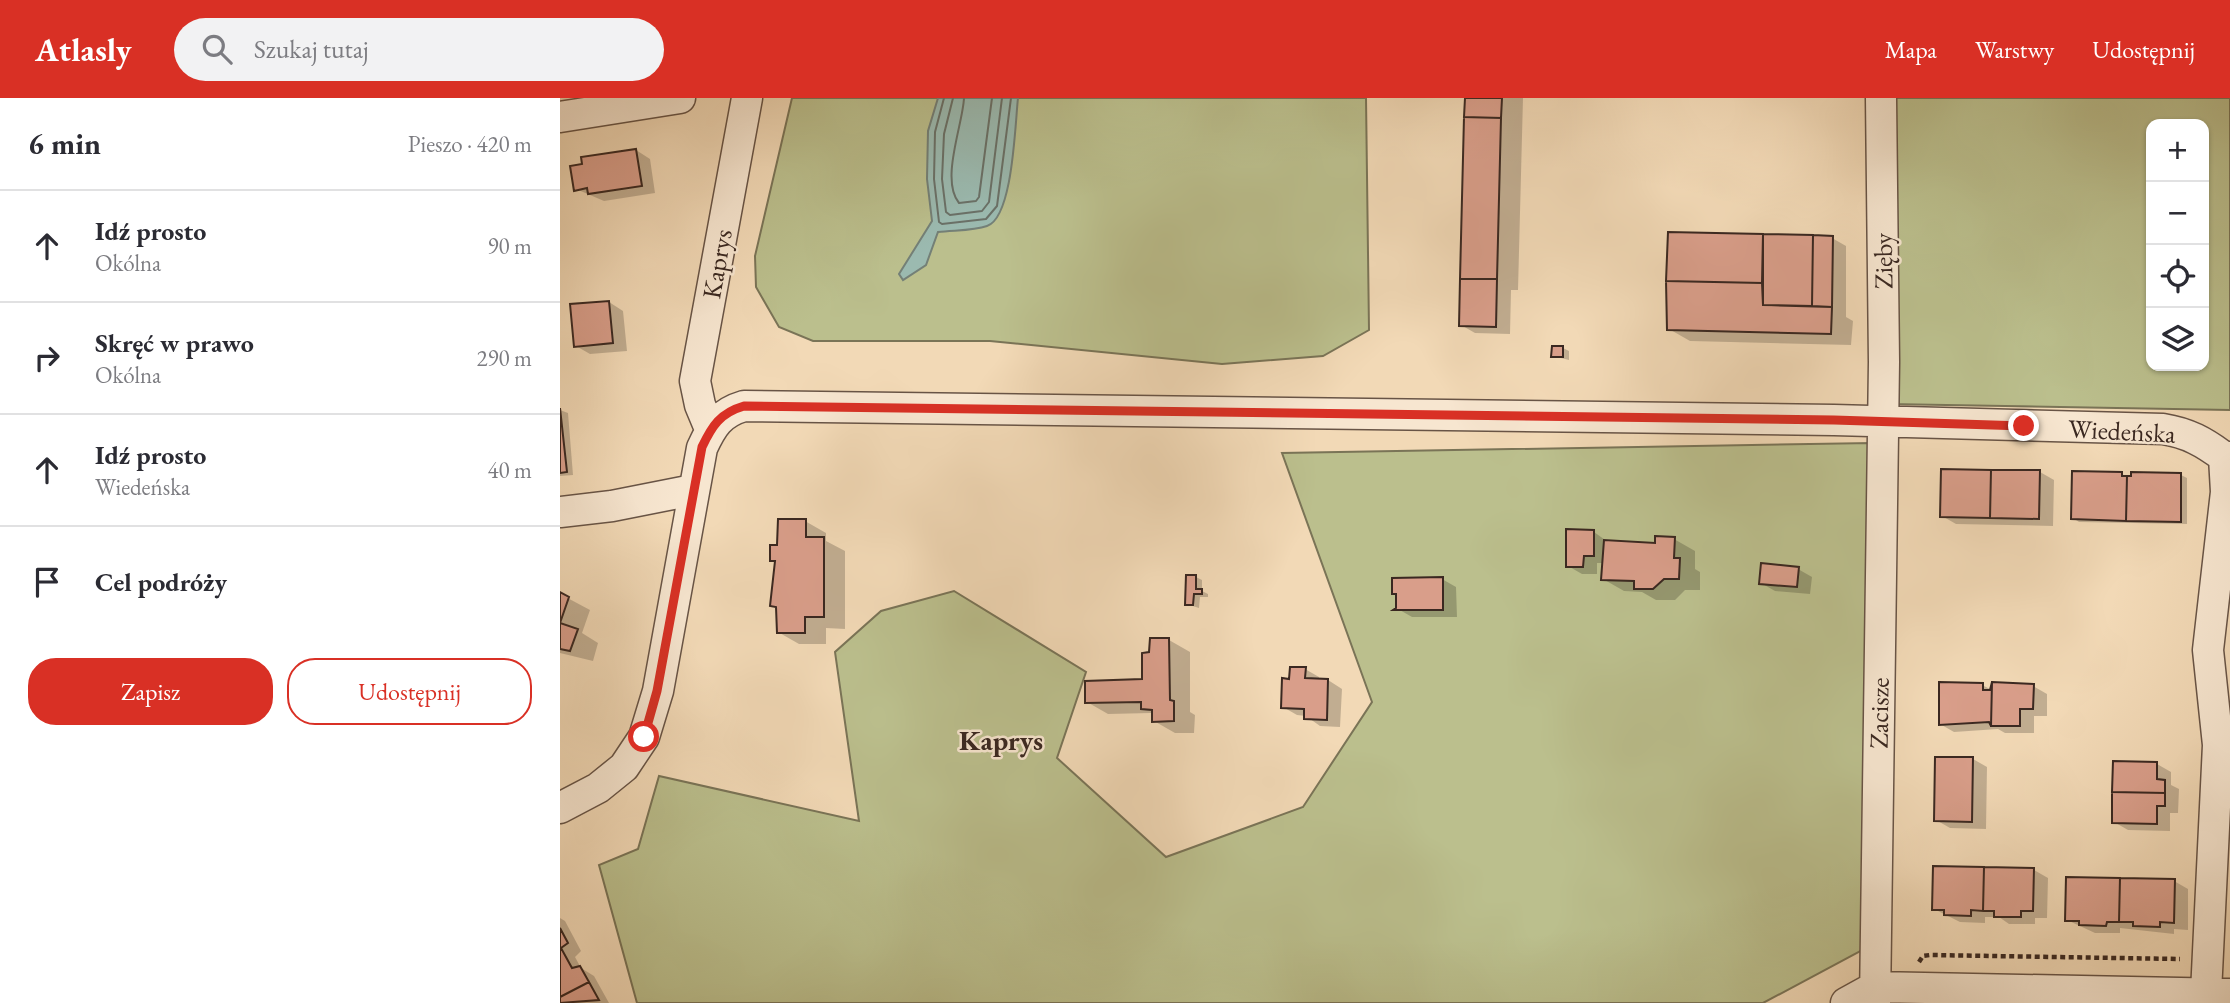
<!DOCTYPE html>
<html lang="pl">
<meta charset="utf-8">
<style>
:root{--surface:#fff;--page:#f2f2f3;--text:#2b2b33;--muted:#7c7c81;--line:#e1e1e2;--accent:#d93025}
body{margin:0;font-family:"EB Garamond",serif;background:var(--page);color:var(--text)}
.controls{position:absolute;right:21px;top:21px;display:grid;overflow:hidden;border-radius:14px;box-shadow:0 2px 5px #0004}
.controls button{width:63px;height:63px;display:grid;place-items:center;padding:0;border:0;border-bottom:2px solid var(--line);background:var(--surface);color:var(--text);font:35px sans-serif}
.stop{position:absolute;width:21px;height:21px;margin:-16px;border:5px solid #d93025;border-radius:50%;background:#fff}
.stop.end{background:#d93025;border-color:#fff;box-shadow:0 2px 7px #0008}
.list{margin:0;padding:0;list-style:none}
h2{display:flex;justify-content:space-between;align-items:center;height:91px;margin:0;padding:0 28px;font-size:30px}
h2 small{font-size:23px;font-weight:400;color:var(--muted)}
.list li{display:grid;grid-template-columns:46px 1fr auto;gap:21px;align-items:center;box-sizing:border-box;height:112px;padding:0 28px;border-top:2px solid var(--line)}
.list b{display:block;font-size:26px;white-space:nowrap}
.list p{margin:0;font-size:23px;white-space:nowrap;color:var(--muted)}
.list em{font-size:23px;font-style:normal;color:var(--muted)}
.actions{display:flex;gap:14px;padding:21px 28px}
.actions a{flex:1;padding:16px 0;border:2px solid var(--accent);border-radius:28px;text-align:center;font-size:24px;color:var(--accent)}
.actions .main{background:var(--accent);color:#fff}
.icon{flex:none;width:38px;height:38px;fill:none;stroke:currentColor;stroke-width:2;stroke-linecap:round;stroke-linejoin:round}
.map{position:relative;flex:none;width:1670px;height:905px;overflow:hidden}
header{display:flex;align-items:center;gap:42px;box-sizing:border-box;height:98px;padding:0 35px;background:var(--accent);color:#fff}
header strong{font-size:33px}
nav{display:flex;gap:38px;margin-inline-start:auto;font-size:24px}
.search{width:490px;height:63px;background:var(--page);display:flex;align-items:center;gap:18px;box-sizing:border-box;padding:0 24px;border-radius:38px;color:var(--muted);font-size:26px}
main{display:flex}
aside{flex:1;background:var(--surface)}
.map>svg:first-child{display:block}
.green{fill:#bbbf8d;stroke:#7a7457;stroke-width:2;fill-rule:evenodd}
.water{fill:#9bbab0;stroke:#748077;stroke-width:2}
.shadow{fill:#0003}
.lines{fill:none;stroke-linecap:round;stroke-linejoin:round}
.shore{stroke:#6a7168;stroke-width:2}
.building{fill:#d99e8a;stroke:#3a2821;stroke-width:2}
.minor-casing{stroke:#685446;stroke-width:33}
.path{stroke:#3a2821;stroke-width:4.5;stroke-dasharray:5 3.5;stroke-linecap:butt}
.minor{stroke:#f7e6d0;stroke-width:30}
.route{stroke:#d93025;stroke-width:9}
.labels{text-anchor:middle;stroke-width:5;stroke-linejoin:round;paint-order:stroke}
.street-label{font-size:26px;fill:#3a2821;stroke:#f7e6d0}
.neighbourhood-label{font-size:28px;font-weight:bold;fill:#3a2821;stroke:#f7e6d0}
</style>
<header>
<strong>Atlasly</strong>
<div class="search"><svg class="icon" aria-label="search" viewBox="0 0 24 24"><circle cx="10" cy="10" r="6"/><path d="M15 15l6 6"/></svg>Szukaj tutaj</div>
<nav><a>Mapa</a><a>Warstwy</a><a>Udostępnij</a></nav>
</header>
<main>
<aside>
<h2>6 min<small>Pieszo · 420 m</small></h2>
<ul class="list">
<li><svg class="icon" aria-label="ahead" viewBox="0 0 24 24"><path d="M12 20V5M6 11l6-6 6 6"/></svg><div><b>Idź prosto</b><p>Okólna</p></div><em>90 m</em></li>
<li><svg class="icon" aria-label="right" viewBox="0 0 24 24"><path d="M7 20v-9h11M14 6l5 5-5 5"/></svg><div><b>Skręć w prawo</b><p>Okólna</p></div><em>290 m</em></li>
<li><svg class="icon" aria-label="ahead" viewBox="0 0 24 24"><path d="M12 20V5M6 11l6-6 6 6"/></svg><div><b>Idź prosto</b><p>Wiedeńska</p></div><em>40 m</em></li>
<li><svg class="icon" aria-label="arrive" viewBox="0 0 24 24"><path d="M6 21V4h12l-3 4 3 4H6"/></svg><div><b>Cel podróży</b></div></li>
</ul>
<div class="actions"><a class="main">Zapisz</a><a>Udostępnij</a></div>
</aside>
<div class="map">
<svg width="1670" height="905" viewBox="0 0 1670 905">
<rect width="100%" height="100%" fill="#f2d9b6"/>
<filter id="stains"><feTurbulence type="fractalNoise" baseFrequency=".00286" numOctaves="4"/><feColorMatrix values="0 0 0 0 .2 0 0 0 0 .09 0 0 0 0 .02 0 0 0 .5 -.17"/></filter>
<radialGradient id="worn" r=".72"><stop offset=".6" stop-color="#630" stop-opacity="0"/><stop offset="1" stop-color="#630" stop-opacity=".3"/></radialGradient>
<path class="green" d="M232,0H806L809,232L763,258L662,266L430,243H253L219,229L196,189L195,158Z
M1328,0H1670V312L1328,306ZM1591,26H1644V268H1591Z
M1312,345L1310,848L1203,905H77L39,767L78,751L99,678L299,723L275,554L321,513L394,493L526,574L497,660L606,759L743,709L812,604L722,355Z"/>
<path class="water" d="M378,0H458C455,26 453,120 427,128C413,133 394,132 378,134L366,167L343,182L339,176L372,123L367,81L368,33Z"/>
<path class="shadow" d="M907,0H963L958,192H951L950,236L915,235L901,227Z
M76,52L90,61L95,95L44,103L16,91Z
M1110,136L1272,140L1286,148V219L1293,223L1291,247L1130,243L1109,231Z
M49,204L63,213L67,253L30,256L16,248Z
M1003,250L1009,253V262L993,258Z
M0,312L8,315L13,377L0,378Z
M1480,374L1494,382L1493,428L1396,426L1382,418Z
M1562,376L1569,380L1621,377L1627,380V426L1519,424L1513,420Z
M245,423L266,435V443L285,453V531L266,530V546H239L218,534V510L212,507L217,465L212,462L219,449Z
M1034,434L1048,444L1096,447L1114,441L1135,453V471L1140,474V492H1125L1115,502H1096L1082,494L1064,493L1043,481L1044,465H1037V476H1022L1008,468Z
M1238,471L1252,479L1250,496L1215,493L1201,485Z
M636,479L642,482V493L648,496V499H640L639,510L626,506Z
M882,481L896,489L897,519H852L838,511V498L834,495Z
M0,496L30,512L22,535L38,545L33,563L0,555Z
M609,542L630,554V614L635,617L634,635H615L594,623L591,615L548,616L527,604L584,582L591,556Z
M745,571L759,579V582H768L782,591L780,629L760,628L746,618L737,617L723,609L731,582Z
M1422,587L1432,592L1473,588L1487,596V618H1474V635H1445L1438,631L1394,634L1380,626Z
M1413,661L1427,669L1426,731L1390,730L1376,722Z
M1597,666L1611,674V687L1619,691L1618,715H1610V733L1568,732L1554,724Z
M1374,770L1474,772L1488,780L1487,820H1475V826H1449L1439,819H1425V825L1400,824L1374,811Z
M1614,783L1628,791V832L1614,831V836L1560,830V835H1535L1507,822Z
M0,820L5,823L21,853L15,859L21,870L34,878L49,905H0Z"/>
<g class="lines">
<path class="shore" d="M384,0L375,34L374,81L379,124L382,126L426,121L437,108L451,0
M393,0L384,36L382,81L386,114L390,117L422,113L429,104L442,0
M404,0C403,26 380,82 399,105L416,103L419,99L432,0"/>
</g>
<path class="building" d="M905,0H942L941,20L904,19Z
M904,19L941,20L937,181H900Z
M76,51L82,88L28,96L27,90L14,93L10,68L22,66L21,59Z
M1108,134L1203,136L1202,185L1106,183Z
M1203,136L1253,137L1252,208L1203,207Z
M1253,137L1273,138L1272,209L1252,208Z
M900,181H937L936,229L899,228Z
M1106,183L1202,185L1203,207L1272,209L1271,236L1107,232Z
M49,203L53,245L14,249L10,206Z
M992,248H1003V259H991Z
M0,310L7,374L0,375Z
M1381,371L1431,372L1430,420L1380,419Z
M1431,372H1480L1479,421L1430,420Z
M1512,373L1562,374V378H1567L1566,423L1511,421Z
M1571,374L1621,375V424L1566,423L1567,378H1571Z
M218,421H246V439H264V519H245V535H217L216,509L210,508L215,463H210V447H217Z
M1006,431L1034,432V458H1024L1023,469H1006Z
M1095,438L1115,439L1114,460H1120L1119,481H1104L1093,491H1074V483L1041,482L1044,442L1095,445Z
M1201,465L1239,469L1237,489L1199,486Z
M626,477H636V491H642V496H634L633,507H625Z
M883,479V512H833L836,510V496H832V480Z
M0,494L9,499L0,525L18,531L10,553L0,551Z
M590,540H609L610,602L614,603V623L592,624V612L581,611V604L525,605V583L582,581V555L589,554Z
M730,569H746L745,580L768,581L767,622L744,621V611L721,610L722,580L729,581Z
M1379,584L1423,585V592H1430L1432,584L1431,628L1429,624L1379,627Z
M1432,584L1474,586L1473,611H1460V628H1431Z
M1375,659H1413L1412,724L1374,723Z
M1553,663L1597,664V681L1605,682V695L1552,694Z
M1552,694L1605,695V708H1597V726L1552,725Z
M1373,768L1424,769L1423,813L1411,812V818L1384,817V812H1372Z
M1424,769L1474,770L1473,813H1461V819H1434V813H1423Z
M1506,779L1560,780L1559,824H1547L1546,828L1519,827V823H1505Z
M1560,780L1615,781L1614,825L1600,824V829L1573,828V824H1559Z
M0,830L8,845L1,850L12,870L20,868L29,884L0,899Z
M29,884L39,902L0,905V899Z"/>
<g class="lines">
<defs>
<path id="minor" d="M0,19L120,0
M150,331L140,307L135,283L187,0
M0,414L52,408L133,392
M0,710L38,690L64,669L84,639L98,593L142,350C152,328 160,315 184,308L1274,322L1603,331C1628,335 1644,344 1664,359H1670
M1646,895L1658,647L1648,552L1666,394L1664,359
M1286,905L1315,889L1670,896
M1315,905L1324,264L1321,0"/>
</defs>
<use href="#minor" class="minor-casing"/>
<path class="path" d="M1359,864L1363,858L1370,857L1620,861"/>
<use href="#minor" class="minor"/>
</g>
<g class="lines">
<path class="route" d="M84,639L97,593L142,349C152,328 160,315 184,308L1274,322L1464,328"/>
</g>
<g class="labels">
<g class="street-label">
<text transform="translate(1323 163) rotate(-91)" y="9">Zięby</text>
<text transform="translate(157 166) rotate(-80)" y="9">Kaprys</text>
<text transform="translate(1562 333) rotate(3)" y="9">Wiedeńska</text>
<text transform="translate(1319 615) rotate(-89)" y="9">Zacisze</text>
</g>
<g class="neighbourhood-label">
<text x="441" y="652">Kaprys</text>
</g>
</g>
<rect width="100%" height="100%" filter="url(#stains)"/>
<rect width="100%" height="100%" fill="url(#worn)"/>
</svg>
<div class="controls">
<button>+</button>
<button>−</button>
<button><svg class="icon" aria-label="locate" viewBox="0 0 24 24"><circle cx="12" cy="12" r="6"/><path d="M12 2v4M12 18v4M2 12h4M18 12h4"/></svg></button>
<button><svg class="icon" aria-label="layers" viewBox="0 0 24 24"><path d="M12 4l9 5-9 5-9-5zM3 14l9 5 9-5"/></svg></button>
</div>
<div class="stop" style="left:84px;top:639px"></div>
<div class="stop end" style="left:1464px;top:328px"></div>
</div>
</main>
